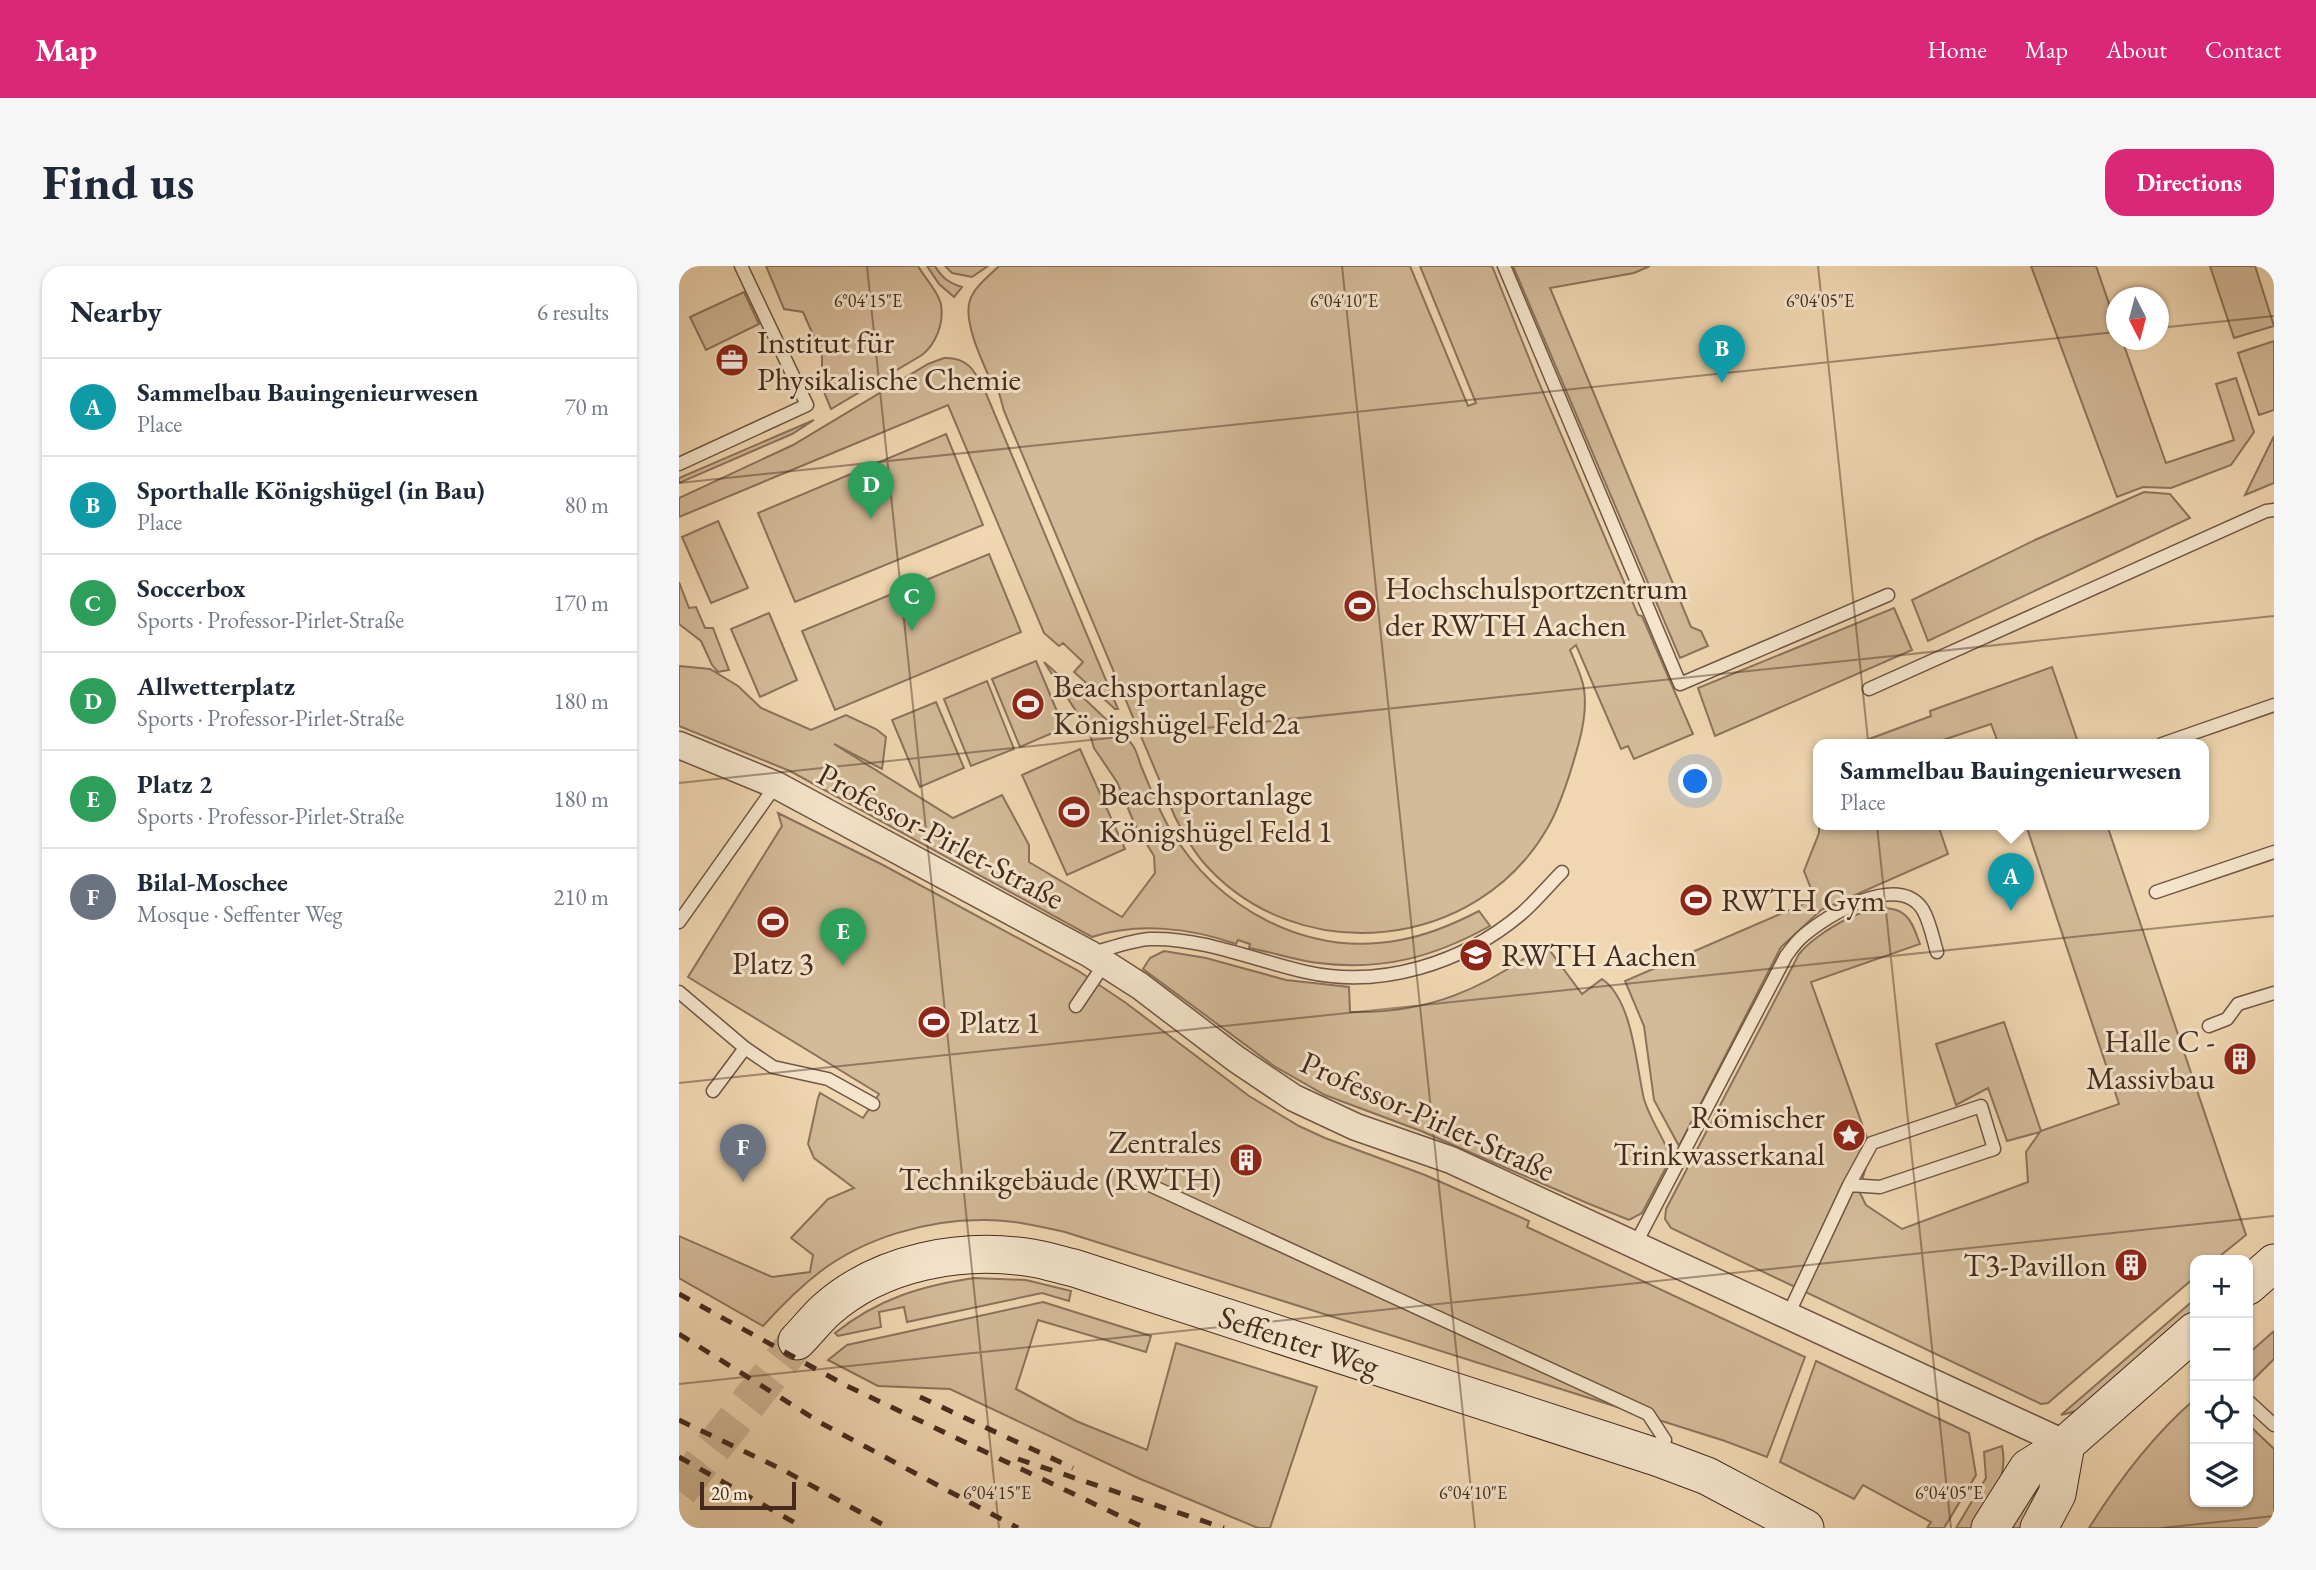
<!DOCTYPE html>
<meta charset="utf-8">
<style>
:root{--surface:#fff;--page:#f6f6f7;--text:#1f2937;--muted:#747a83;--line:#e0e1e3;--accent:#db2777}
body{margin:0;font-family:"EB Garamond",serif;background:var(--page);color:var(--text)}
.controls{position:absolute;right:21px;bottom:21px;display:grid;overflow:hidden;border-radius:14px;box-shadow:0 2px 5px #0004}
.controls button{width:63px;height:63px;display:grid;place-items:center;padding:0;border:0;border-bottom:2px solid var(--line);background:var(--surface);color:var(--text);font:35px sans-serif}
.compass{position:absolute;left:1427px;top:21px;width:63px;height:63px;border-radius:50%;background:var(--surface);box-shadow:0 2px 5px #0004;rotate:174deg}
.scale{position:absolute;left:21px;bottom:18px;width:96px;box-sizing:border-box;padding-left:7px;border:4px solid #452b1f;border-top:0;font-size:19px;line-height:24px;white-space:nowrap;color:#452b1f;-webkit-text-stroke:5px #f5e5cc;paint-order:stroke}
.you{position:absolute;left:1017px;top:516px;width:24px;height:24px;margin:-18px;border:5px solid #fff;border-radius:50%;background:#1a73e8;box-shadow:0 0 0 10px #1a73e833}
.badge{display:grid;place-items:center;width:46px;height:46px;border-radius:50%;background:var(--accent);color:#fff;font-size:23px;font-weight:700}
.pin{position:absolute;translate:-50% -58px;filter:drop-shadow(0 2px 4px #0008)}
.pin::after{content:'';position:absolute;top:37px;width:24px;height:21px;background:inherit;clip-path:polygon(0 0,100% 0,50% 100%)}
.popup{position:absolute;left:1134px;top:473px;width:396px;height:91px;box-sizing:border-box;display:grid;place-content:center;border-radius:14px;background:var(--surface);filter:drop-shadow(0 2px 5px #0005);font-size:23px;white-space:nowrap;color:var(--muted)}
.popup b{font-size:26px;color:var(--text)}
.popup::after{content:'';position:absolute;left:50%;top:100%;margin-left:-14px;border:14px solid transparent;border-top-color:var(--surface)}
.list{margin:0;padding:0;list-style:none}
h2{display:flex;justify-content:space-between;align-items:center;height:91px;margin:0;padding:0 28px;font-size:30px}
h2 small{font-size:23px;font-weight:400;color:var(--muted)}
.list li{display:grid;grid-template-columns:46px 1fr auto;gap:21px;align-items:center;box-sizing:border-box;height:98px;padding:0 28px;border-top:2px solid var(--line)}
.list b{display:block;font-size:26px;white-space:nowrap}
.list p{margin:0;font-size:23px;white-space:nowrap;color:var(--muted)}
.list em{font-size:23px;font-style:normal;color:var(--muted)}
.icon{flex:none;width:38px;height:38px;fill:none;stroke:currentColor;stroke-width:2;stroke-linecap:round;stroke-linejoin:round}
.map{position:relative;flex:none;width:1595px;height:1262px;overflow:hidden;border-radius:21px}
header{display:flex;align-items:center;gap:42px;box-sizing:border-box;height:98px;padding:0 35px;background:var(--accent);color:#fff}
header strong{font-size:33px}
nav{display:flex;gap:38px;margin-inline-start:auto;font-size:24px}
.intro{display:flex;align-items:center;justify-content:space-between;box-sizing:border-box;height:168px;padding:0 42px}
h1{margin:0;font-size:49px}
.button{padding:18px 32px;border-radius:21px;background:var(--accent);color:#fff;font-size:24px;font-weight:700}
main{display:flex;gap:42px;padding:0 42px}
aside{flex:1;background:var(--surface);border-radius:21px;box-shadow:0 2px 5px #0004}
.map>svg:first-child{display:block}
.green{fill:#d3ba98;stroke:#8c725c;stroke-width:2}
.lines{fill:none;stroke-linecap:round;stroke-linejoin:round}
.secondary-tunnel{stroke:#ceb594;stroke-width:37;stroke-dasharray:37 18;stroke-linecap:butt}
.lane-casing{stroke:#705644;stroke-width:15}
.street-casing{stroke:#705644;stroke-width:29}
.secondary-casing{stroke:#452b1f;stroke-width:39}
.lane{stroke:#f5e5cc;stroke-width:12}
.street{stroke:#f5e5cc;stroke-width:26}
.secondary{stroke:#f5e5cc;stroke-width:37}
.rail{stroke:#452b1f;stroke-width:5;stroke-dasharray:12 12;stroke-linecap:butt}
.ticks{fill:none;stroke:#452b1f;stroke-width:2;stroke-opacity:0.45}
.labels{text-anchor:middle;stroke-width:6;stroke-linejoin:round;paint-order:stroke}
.poi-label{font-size:32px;fill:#452b1f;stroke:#f5e5cc;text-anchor:start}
.street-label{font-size:32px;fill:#452b1f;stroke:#f5e5cc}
.ticks-label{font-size:18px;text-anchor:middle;fill:#452b1f;stroke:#f5e5cc;stroke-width:6;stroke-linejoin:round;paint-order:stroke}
</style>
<header>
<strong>Map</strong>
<nav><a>Home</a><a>Map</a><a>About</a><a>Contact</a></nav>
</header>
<div class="intro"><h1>Find us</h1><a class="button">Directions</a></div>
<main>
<aside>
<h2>Nearby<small>6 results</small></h2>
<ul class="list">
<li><span class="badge" style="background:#0f9aa8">A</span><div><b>Sammelbau Bauingenieurwesen</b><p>Place</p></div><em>70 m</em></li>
<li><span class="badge" style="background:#0f9aa8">B</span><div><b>Sporthalle Königshügel (in Bau)</b><p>Place</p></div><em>80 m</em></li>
<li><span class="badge" style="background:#2e9e5b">C</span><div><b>Soccerbox</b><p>Sports · Professor-Pirlet-Straße</p></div><em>170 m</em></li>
<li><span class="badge" style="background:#2e9e5b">D</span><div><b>Allwetterplatz</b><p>Sports · Professor-Pirlet-Straße</p></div><em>180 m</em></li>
<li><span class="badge" style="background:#2e9e5b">E</span><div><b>Platz 2</b><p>Sports · Professor-Pirlet-Straße</p></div><em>180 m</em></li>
<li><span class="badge" style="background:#6b7280">F</span><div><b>Bilal-Moschee</b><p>Mosque · Seffenter Weg</p></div><em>210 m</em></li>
</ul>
</aside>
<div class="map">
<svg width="1595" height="1262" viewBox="0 0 1595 1262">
<rect width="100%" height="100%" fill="#f0d7b1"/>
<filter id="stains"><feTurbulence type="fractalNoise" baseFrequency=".00286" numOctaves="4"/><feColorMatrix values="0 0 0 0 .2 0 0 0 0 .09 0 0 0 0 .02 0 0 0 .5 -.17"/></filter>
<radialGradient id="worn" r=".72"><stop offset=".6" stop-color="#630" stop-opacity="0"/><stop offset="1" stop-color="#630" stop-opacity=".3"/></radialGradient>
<path class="green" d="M87,0H239C245,11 260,26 262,39C265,57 257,78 243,89L152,143L143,121V89L124,46L105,43Z
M248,0H256C263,12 270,17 283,21L275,31L260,18Z
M266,0H309L293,11L273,7Z
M320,0H731L789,140L797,137L741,0H813L858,112L959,349L963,350L1014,468L955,493L949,480L942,483L897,379L891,384C896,396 903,410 905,423C909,451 899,481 891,507C885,525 879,544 869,561C798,686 618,704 524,596C512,582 504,566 496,551L325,145L319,123L316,124C307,103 283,57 291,34C296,20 310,10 320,0Z
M834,0H971L955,7L871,22L1012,361L1022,365L1029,380L1001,392Z
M1352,0H1417L1437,58V74H1443L1487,197L1555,174L1537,118L1557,112L1575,166L1552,199L1492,222L1464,221L1438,231Z
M1531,0H1576L1595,60L1555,72Z
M65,26L80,58L27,84L11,51Z
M1595,75V144L1580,149L1559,87Z
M265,92C289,91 296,105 306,125L439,443H436L395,406L404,396L384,377L380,380L365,367L269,139L0,251V232L114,179L249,98Z
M135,154L113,168L0,217V212Z
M267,168L304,259L116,336L79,247Z
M1595,170V217L1566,229Z
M1465,226L1491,228L1511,252L1249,375L1233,334L1356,274Z
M39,255L69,322L32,337L3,271Z
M310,288L342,366L156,444L123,365Z
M0,316L10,342L17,341L26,362H34L50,404L39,406L33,399L22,375L0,358Z
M1215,342L1233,384L1036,470L1019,422Z
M90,347L118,414L81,431L52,363Z
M357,395L385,462L341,481L313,413Z
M365,396C388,416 410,437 432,458C438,464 446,469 451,476C457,481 459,492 462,500C471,521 479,543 491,563C538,642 627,692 721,674C749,669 775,658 800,645L811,660C755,691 704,705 639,697C616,694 593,686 570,682L571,678L559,674L557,678C512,662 459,656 413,671L111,505L0,460V400L31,403L59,420L82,442L132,464L167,449L197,463L207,471L203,503L155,478L274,552L323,529L350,579V596L443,651L476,607L475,590L456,559L438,516L415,482L410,465Z
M1373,401L1400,479H1320L1312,458L1249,479H1174L1252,450L1251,445Z
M308,415L335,483L292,500L265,433Z
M257,436L285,502L241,521L213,454Z
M401,483L446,583L388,609L343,509Z
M99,547L204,599L398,704L447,737L570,830L620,860L646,872L746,909L850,955L848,961L1126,1091L1088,1191L1046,1175L386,966C359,960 330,953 302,954C247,954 186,972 142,1005C121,1021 102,1040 84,1060L0,1012V970L93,1011L131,1006L134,989L112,972L149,933L175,922L135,892L129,878L139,832L141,827L184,852L200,828L9,711L103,560Z
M1140,559H1259L1269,588L1142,644L1102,681L1000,880L975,834L965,760L946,715L1136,633L1125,605L1140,567Z
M1347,559H1428L1567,969L1536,994H1516V1011L1369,1137L1362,1138L992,962L986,953L987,943L1120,688C1137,667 1201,626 1226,649C1234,656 1237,668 1241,678L1132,716L1192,883L1180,925L1187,939L1223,963L1349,916L1347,886L1361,866L1328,875L1309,822L1277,839L1257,778L1325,756L1362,865L1440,838Z
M866,678L903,728L923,713C954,734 957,800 965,833C971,854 985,872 992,892L963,947L950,954L908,937L742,865L646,829L595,800L464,703L471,692L485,685L527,692L607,714L670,721L671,746C749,748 805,723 866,678Z
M295,1012L347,1014L392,1025L390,1035L363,1027L228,1056L225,1041L200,1046L202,1061L159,1070L156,1067C199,1033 241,1020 295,1012Z
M1516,1033V1045L1410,1136L1397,1145L1382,1149Z
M364,1036L472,1070L467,1086L359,1054L337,1123L397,1155L468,1184L497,1077L638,1121L591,1262H579L459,1212L271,1123L199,1120L149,1094L168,1079Z
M1595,1065V1093L1573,1115L1569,1110V1088Z
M1137,1095L1290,1167L1297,1209L1265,1262H1248L1252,1256L1184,1219L1175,1233L1101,1196Z
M1516,1133V1236H1569V1158L1595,1183V1262H1410C1440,1214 1473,1170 1516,1133Z
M1323,1180C1330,1212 1311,1235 1296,1262H1277L1307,1212L1305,1186Z
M1368,1207L1345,1262H1330Z"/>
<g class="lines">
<path class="secondary-tunnel" d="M0,1225L118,1075"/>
<defs>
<path id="lane" d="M825,0L1001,418L1209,329
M0,198L128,139L62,0
M1190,423L1587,245L1595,244
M1483,478L1595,439
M1477,626L1595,586
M0,656L97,519
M414,687C432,682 453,674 471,673C521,671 578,695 627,706C702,723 784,697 842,648C856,636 869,620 883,606
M0,726L66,782L94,801L149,813L194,838
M397,740L426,697
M1530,760L1548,753L1559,738L1595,727
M34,825L66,782
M449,909L969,1148L986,1174L981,1188
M956,979L1107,690C1112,683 1118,675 1124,670C1148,649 1220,605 1244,644C1251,656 1254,673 1258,686
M1109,1049L1170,919L1193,877L1302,840L1315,883L1201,921L1170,919
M1569,1135L1595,1159"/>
<path id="street" d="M0,479L97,519L411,688L461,720L557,793L615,832L677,861L772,894L1387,1178"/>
<path id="secondary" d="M1569,1020L1595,997
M118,1075C128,1065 137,1053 147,1044C202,995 283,981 353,992C367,994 381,999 395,1002L980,1192L1028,1210L1126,1262
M1311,1262L1349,1202L1387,1178L1516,1065
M1360,1262L1378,1228L1387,1178"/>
</defs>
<use href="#lane" class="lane-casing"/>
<use href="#street" class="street-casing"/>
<use href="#secondary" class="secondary-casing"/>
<use href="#lane" class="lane"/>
<use href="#street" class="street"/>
<use href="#secondary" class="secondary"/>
<path class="rail" d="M0,1028L166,1119L466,1262
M0,1068L142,1157L339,1262
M241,1131L394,1202
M0,1154L106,1205L210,1262
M0,1191L125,1262
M339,1193L545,1262"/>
</g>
<path class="ticks" d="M188,0L320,1262M663,0L796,1262M1139,0L1272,1262M1479,62L1595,50M0,217L1437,66M0,517L1595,350M0,817L1595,650M0,1118L1595,950M1482,1262L1595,1250"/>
<defs>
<symbol id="office-disc" viewBox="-11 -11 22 22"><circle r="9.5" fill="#8f2418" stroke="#f5e5cc"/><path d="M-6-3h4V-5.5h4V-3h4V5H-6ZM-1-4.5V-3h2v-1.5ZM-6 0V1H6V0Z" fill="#fff"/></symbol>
<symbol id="stadium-disc" viewBox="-11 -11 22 22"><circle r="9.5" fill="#8f2418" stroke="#f5e5cc"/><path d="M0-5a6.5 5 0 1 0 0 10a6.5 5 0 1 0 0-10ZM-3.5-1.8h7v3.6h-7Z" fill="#fff"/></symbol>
<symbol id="university-disc" viewBox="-11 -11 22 22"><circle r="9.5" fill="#8f2418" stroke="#f5e5cc"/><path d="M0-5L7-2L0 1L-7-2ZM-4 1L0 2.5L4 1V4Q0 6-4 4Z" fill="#fff"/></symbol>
<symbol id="building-disc" viewBox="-11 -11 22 22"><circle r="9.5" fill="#8f2418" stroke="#f5e5cc"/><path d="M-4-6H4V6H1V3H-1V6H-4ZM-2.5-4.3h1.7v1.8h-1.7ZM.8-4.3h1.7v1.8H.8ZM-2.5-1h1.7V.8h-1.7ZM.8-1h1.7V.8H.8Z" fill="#fff"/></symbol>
<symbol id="sight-disc" viewBox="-11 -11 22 22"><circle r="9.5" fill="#8f2418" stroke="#f5e5cc"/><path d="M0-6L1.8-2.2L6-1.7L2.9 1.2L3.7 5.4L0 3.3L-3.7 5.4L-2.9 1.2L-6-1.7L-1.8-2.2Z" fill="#fff"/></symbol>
</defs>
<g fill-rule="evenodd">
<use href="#office-disc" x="34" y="75" width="38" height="38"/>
<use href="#stadium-disc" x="662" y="321" width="38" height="38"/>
<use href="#stadium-disc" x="330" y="419" width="38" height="38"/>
<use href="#stadium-disc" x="376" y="527" width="38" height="38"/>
<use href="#stadium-disc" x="998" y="615" width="38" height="38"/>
<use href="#stadium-disc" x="75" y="637" width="38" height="38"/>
<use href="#university-disc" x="778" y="670" width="38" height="38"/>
<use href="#stadium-disc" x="236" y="737" width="38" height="38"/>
<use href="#building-disc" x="1542" y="774" width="38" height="38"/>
<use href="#sight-disc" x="1151" y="850" width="38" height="38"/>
<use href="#building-disc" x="548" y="875" width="38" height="38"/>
<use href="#building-disc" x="1433" y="980" width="38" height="38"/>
</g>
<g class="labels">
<g class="poi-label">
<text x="78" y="87">Institut für<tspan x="78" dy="37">Physikalische Chemie</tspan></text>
<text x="706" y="333">Hochschulsportzentrum<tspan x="706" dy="37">der RWTH Aachen</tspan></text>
<text x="374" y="431">Beachsportanlage<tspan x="374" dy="37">Königshügel Feld 2a</tspan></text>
<text x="420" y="539">Beachsportanlage<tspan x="420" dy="37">Königshügel Feld 1</tspan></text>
<text x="1042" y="645">RWTH Gym</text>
<text x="822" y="700">RWTH Aachen</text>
<text x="94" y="708" text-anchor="middle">Platz 3</text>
<text x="280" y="767">Platz 1</text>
<text x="1536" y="786" text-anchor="end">Halle C -<tspan x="1536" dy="37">Massivbau</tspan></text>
<text x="1146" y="862" text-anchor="end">Römischer<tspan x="1146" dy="37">Trinkwasserkanal</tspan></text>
<text x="542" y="887" text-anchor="end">Zentrales<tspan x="542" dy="37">Technikgebäude (RWTH)</tspan></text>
<text x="1428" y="1010" text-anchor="end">T3-Pavillon</text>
</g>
<g class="street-label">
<text transform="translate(262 570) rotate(28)" y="11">Professor-Pirlet-Straße</text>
<text transform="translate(749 850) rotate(24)" y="11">Professor-Pirlet-Straße</text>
<text transform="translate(620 1075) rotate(18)" y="11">Seffenter Weg</text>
</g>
</g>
<g class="ticks-label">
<text x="189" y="41">6°04'15"E</text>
<text x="665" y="41">6°04'10"E</text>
<text x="1141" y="41">6°04'05"E</text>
<text x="318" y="1233">6°04'15"E</text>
<text x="794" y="1233">6°04'10"E</text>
<text x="1270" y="1233">6°04'05"E</text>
</g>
<rect width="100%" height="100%" filter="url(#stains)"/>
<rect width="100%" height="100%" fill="url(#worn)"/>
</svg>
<div class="controls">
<button>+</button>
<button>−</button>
<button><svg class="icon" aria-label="locate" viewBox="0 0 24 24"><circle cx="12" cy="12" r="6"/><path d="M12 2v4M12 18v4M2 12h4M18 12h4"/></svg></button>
<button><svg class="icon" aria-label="layers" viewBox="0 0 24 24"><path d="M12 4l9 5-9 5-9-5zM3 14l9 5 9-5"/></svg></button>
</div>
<svg class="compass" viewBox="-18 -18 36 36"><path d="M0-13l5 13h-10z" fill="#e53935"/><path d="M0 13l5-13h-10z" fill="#747a83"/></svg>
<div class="scale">20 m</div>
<div class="you"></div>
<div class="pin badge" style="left:1332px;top:645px;background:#0f9aa8">A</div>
<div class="popup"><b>Sammelbau Bauingenieurwesen</b>Place</div>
<div class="pin badge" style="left:1043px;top:117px;background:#0f9aa8">B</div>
<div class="pin badge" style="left:233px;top:365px;background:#2e9e5b">C</div>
<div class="pin badge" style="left:192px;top:253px;background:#2e9e5b">D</div>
<div class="pin badge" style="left:164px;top:700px;background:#2e9e5b">E</div>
<div class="pin badge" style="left:64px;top:916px;background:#6b7280">F</div>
</div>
</main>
